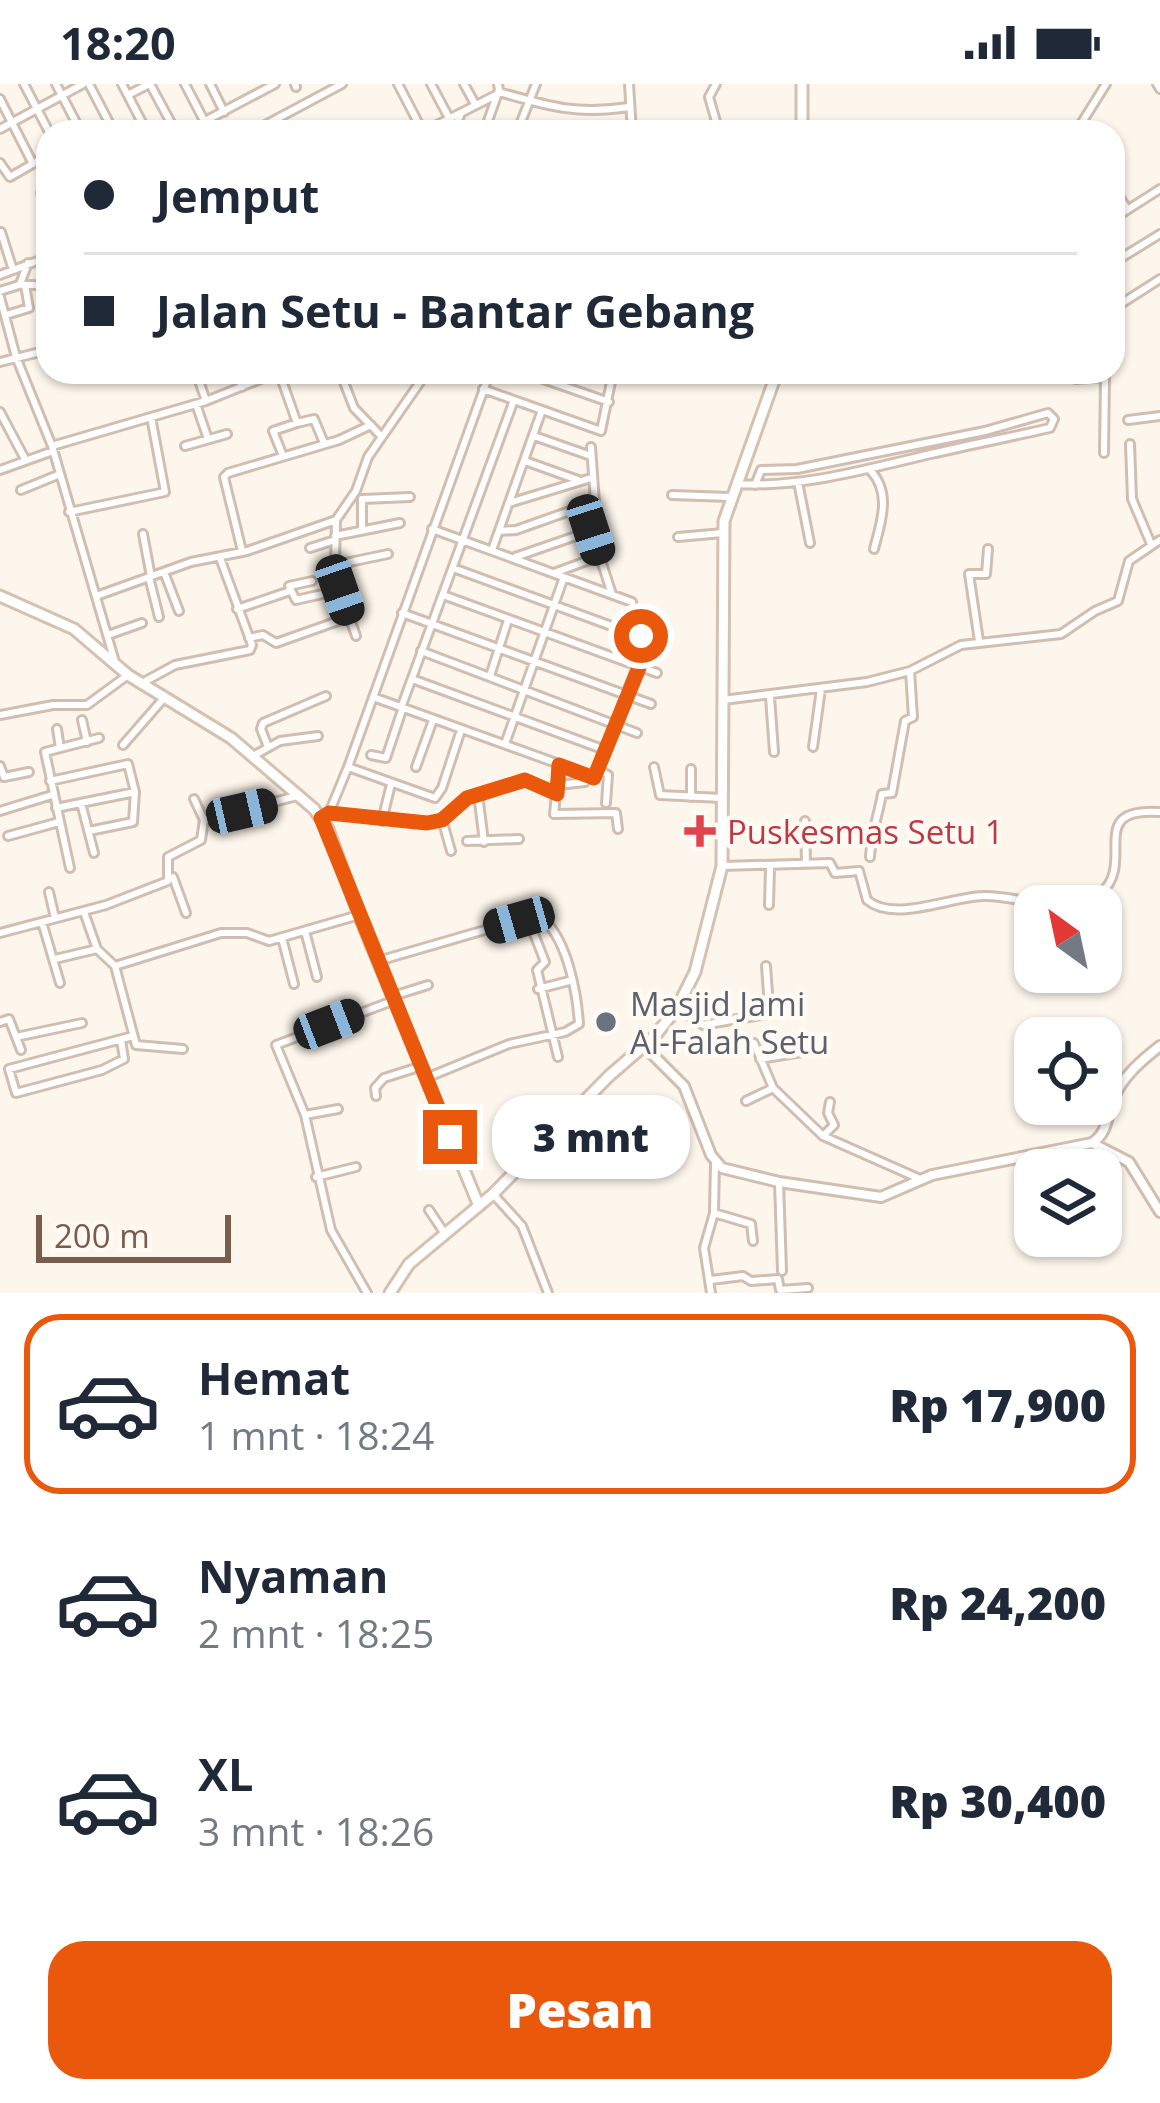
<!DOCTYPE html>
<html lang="id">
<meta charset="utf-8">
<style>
body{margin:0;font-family:"Open Sans",sans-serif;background:#f6f6f7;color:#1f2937;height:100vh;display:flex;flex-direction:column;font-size:45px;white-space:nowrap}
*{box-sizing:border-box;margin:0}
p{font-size:39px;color:#747a83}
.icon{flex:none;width:66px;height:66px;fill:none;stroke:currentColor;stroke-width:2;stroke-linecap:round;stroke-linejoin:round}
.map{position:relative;height:1209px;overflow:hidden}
.details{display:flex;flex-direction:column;background:#fff;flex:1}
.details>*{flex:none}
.hud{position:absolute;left:36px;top:36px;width:1089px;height:264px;border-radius:36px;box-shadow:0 3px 9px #0004;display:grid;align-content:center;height:264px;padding:0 48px;background:#fff}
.needle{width:78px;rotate:327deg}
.fabs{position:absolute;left:1014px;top:801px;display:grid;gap:24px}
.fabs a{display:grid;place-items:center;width:108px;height:108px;border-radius:24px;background:#fff;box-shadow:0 3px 9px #0004;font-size:60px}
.scale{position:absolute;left:36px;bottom:30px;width:195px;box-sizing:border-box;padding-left:12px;border:6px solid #7a5c4d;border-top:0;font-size:33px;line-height:42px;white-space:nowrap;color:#7a5c4d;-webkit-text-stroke:9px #fffaf3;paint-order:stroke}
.end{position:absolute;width:54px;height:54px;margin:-27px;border:15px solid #ea580c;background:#fff;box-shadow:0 0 0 6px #fff}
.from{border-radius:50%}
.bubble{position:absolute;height:84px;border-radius:36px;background:#fff;box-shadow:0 3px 9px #0004;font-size:39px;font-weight:800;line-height:84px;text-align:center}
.car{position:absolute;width:36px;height:72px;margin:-36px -18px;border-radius:15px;box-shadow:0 0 9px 3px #0007;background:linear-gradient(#222 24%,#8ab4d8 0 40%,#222 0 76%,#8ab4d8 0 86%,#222 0)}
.hud b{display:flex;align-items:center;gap:42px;height:114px;font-size:45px}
.hud b+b{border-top:3px solid #e0e1e3}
.hud i{width:30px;height:30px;background:#1f2937}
ul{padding:21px 0 0;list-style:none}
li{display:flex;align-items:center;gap:36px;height:180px;margin:0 24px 18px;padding:0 24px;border:6px solid transparent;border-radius:36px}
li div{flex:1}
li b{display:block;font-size:45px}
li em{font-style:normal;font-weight:800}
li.selected{border-color:#ea580c}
li>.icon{width:108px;height:108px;stroke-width:1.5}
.primary-button{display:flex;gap:24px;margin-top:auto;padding:24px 48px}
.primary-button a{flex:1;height:138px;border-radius:36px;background:#ea580c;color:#fff;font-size:48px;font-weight:800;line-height:138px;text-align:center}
.status{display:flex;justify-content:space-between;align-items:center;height:84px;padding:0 60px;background:#fff;direction:ltr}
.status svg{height:33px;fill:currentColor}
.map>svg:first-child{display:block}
</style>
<div class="status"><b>18:20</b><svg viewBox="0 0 49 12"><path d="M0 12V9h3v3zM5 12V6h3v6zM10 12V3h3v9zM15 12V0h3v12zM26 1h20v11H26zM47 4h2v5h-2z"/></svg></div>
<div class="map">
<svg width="1160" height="1209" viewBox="0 0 1160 1209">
<rect width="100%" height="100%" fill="#fdf6ec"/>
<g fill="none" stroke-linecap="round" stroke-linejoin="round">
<g stroke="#d1beb0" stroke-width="12">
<path id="minor" d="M24,0L49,48
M56,0L81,48
M89,0L114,48
M122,0L147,48
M150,0L176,48
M185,0L210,48
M210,0L224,28
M295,0L296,3
M398,0L423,48
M431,0L449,34
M464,0L475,20
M629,0L632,48
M716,0L709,13L719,48
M1157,0L1160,5
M499,8C548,22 576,31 629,23
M128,11L149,0
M0,15L33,80
M278,34L285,48
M205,37L275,0
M0,45L83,0
M661,47V48
M252,48L342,0
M423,48L498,10
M454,48L461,29
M484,48L499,6L498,0
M517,48L536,0
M1076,48L1106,0
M0,79L10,93L48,71
M1113,102L1127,125
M41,109H48
M1113,135L1160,105
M1,148L13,186
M1113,179L1160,150
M0,191L48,173
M25,201H48
M0,207L19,201
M0,213L16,273L52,362L115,578
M1113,225L1160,195
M6,231L29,224L25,201L20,200L28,179
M1113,259L1118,256
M0,278L48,266
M196,288L206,317
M236,288L242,303
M279,288L297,339L273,347L283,372
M340,288L354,324L382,353
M523,288L609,318
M1071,288L1076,295L1105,293L1104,369
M483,305L601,347L613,288
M196,320L208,355
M0,328L25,375
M1128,336L1160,332
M297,339L314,335L324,359
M534,352L591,372
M1130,360L1132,415L1151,460
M52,362L206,317L278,288
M185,362L227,350
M525,377L578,396
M0,386L53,367
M870,386C892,409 881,438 874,465
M798,398L810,459
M736,400C803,404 866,385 931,370C970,361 1010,353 1050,344L1054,335L1048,329L985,347L797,385L761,386L755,401
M21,406L60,390
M672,411L729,413
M509,419L591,394
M69,428L165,408L151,333
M432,445L632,518
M362,446V415L410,413
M591,446L612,510
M499,447L516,446L595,418L591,363
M143,450L151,493
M335,452L400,439
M678,453L723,449
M310,464L335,456
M492,466L542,326
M242,467L224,393L228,389L339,356L371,341
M515,473L602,443
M335,481L388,470
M164,488L179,527
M554,489L600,472
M149,493L159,533
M312,497L289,502L296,516L340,506L356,552
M340,506L335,481L336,436L356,407L368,373L427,288
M99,511L191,478L247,467L336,436
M443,511L657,589
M237,525L290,507
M402,529L651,620
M108,551L142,539
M249,554L263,551L276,559L338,537
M979,557L969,490H986L988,465
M421,567L637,649
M490,592L508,536
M412,595L605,666
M142,599L175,581L250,566L252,561L220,474
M373,613L595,693L647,555L453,484
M770,613L774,668
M723,616L867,598L910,587L961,561L1061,550L1095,527L1118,517L1129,477L1160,456
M401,624L514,316
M0,631L53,621H87L128,591
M82,636L87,658
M57,645L60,664
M505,660L564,493
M123,661L164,614
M268,663L261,645L263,639L326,612
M813,663L821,605
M371,671L386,674L402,626
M253,672L280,657L318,652
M559,681L554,730L616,729L618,745
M0,682L4,693L29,688
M348,683L435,714L442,704L461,646
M416,683L433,636
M654,683L660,711L722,714
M691,685V713
M599,686L608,691L606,719
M50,697L128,680L135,708L133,738L89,747
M558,701L585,698
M478,710L484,758
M194,715L204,736
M81,719L94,769
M56,724L135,708
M0,727L52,711
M330,729L427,739L442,735L470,713L525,696L557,710
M321,734L329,729L348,683L490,288
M442,735L451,767
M382,737L391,700
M805,737L806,779
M8,752L59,738
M467,757L519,755
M870,773C871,750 878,732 882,710L892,709L905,637L913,633L910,587
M722,782L830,779L835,789L859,787L867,816C894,839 949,813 983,812C1019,810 1070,837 1101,809C1137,778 1084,723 1160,728
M70,784L45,668L99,654
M173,793L186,829
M49,808L55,834
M769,821L770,784
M84,828L97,865L115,882L221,849H247L269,857L359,831
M529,837L545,878L537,886L558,973
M42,838L60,899
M305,847L317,893
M0,849L106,821L168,797V773L201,756L204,736L297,712
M282,854L294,900
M55,875L97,865
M378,877L526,834L544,836C568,858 577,910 579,940L565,948L509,960L426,994
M115,882L136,961L183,965
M538,905L569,897
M393,912L428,901
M677,924L703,941L766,930L769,923L766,882
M0,938L9,935L21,966
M16,953L82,939
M121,956L124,975L102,986L16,1009L9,985L133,952
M754,959L773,1004L823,1052L920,1095
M760,975L808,967
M376,1012L375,1004L384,994L422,982
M746,1017L773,1004
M305,1031L338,1025
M823,1052L834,1041L828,1029L830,1018
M316,1093L356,1083
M779,1098L782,1187
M493,1110L522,1142L548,1209
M429,1126L445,1150
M714,1129L751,1140L753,1157
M711,1196L743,1192L751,1197L778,1195L780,1206L808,1204
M367,1209L331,1146L305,1031L276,961L395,916
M711,1209L704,1164L714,1129L715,1078"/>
</g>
<g stroke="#d1beb0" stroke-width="14">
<path id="tertiary" d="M644,962L684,1002L711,1071L722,1084L779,1098L881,1113L932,1091L1092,1059C1109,1048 1106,1032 1113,1015C1123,992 1141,977 1160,962
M1092,1059L1129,1078L1160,1128"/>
</g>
<g stroke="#d6c0b0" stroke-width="15">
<path id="secondary" d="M802,48V0
M0,512L74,545L128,591L231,654L314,725L328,745L359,831L479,1122
M390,1209L409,1180L493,1110L609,992L654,953L677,924L695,888L722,782L724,437L777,288"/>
</g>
<use href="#minor" stroke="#fff" stroke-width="6"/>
<use href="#tertiary" stroke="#fff" stroke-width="8"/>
<use href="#secondary" stroke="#fff" stroke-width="9"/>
</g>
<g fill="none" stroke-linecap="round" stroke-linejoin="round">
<path stroke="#ea580c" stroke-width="15" d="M450,1053L321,734L329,729L427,739L442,736L467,714L525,696L557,710L559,681L594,694L645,569L648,556L641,552"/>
</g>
<path fill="#e0444e" stroke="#fffaf3" stroke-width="4.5" d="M694 729h12v12h12v12h-12v12h-12v-12h-12v-12h12z"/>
<circle fill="#6b7280" stroke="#fffaf3" stroke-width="4.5" cx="606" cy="938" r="12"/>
<g text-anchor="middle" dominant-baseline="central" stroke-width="9" stroke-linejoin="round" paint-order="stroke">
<g font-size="33" fill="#be3a42" stroke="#fffaf3" text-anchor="start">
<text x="727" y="747">Puskesmas Setu 1</text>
</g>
<g font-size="33" fill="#5b616d" stroke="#fffaf3" text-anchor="start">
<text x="630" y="919">Masjid Jami<tspan x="630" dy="38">Al-Falah Setu</tspan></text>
</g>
</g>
</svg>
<div class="fabs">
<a><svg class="needle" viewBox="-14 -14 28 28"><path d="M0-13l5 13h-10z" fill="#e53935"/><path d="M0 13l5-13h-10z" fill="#747a83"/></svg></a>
<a><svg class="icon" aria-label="locate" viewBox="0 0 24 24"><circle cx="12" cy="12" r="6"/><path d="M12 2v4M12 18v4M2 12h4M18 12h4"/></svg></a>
<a><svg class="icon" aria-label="layers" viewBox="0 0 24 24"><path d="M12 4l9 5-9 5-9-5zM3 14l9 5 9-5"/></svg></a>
</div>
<div class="scale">200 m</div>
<i class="end from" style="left:641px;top:552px"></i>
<i class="end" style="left:450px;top:1053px"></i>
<div class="bubble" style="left:492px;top:1011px;width:198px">3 mnt</div>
<i class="car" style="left:591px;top:446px;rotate:162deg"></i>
<i class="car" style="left:340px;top:506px;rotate:161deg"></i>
<i class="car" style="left:242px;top:727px;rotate:77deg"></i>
<i class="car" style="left:519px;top:836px;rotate:254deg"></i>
<i class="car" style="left:329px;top:940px;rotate:69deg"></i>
<div class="hud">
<b><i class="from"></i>Jemput</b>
<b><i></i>Jalan Setu - Bantar Gebang</b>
</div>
</div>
<section class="details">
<ul>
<li class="selected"><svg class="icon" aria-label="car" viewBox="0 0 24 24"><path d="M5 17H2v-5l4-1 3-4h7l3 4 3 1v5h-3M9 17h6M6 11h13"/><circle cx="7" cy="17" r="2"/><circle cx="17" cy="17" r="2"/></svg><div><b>Hemat</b><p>1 mnt · 18:24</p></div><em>Rp 17,900</em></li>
<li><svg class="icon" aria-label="car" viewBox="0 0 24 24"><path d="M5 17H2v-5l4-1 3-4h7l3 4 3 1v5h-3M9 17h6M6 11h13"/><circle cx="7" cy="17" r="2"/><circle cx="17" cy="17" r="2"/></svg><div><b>Nyaman</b><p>2 mnt · 18:25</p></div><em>Rp 24,200</em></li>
<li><svg class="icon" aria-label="car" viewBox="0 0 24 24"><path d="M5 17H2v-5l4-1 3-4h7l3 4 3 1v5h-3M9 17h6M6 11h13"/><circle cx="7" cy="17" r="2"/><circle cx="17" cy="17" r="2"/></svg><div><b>XL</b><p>3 mnt · 18:26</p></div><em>Rp 30,400</em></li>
</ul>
<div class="primary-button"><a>Pesan</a></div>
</section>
